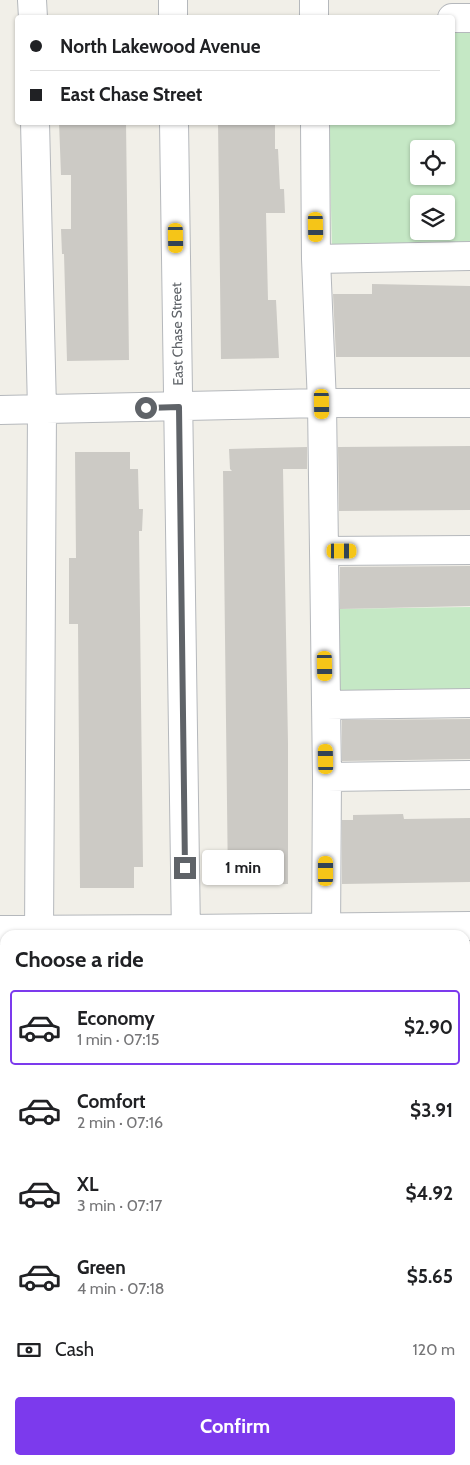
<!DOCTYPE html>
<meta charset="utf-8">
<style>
body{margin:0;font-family:Cabin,sans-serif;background:#f2f2f2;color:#202124;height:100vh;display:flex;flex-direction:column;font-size:19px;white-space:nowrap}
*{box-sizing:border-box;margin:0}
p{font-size:16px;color:#757577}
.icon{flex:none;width:28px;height:28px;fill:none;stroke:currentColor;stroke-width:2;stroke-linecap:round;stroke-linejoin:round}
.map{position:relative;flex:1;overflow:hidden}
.side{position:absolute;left:0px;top:930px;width:470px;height:535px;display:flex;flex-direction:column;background:#fff;border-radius:15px 15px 0 0;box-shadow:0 1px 4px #0004}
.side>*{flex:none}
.guide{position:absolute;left:15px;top:15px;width:440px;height:110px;border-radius:5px;box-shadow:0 1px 4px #0004;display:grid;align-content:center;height:110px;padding:0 15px;background:#fff}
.buttons{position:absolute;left:410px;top:140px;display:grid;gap:10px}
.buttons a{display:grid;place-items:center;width:45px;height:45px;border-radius:5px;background:#fff;box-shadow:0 1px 4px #0004;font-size:25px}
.end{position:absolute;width:22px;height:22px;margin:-11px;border:6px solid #5f6368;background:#fff;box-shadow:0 0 0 2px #fff}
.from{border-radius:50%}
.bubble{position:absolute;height:35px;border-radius:5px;background:#fff;box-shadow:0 1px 4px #0004;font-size:16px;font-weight:800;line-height:35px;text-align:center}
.car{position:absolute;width:15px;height:30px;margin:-15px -8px;border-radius:6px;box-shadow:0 0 4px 1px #0007;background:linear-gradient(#f5c518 24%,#345 0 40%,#f5c518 0 76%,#345 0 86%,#f5c518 0)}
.guide b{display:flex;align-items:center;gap:18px;height:48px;font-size:19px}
.guide b+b{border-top:1px solid #e0e0e0}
.guide i{width:12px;height:12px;background:#202124}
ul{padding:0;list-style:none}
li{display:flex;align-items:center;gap:15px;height:75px;margin:0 10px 8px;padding:0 5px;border:2px solid transparent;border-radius:5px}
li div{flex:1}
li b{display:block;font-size:19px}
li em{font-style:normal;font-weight:800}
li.current{border-color:#7c3aed}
li>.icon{width:45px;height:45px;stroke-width:1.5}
h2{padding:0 15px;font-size:22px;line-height:60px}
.pay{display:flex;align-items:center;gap:12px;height:55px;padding:0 15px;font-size:19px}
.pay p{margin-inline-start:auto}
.cta{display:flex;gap:10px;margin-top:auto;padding:10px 15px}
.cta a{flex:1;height:58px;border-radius:5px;background:#7c3aed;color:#fff;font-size:20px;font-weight:800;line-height:58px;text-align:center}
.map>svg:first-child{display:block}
</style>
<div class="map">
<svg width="470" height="1465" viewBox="0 0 470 1465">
<rect width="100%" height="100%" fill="#f1efe8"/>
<path fill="#fef7e0" d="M465,1286H470V1465H272V1460H465Z"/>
<path fill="#e0deda" d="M0,1143H5V1460H268V1465H0Z"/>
<path fill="#c5e8c5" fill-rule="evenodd" d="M453,25H470V249L332,250L329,123L452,122ZM419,149H446V176H419ZM419,204H446V231H419Z
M470,607V696L332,697V609Z"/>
<path fill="#cccac5" d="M59,122H126L129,360L67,361L64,254H62L61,229H71V175H61Z
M218,122H275V149H278L280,189H284L285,213H266L268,300H276L279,358L221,359Z
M372,284L470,286V357H336L333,294H372Z
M470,446V510L339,511L338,447Z
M307,447V469H283L288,743V884L228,885L223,471H232L230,469L229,449Z
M75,452H130V469H138L139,509H143L142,531H139L143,867H134V888H80L78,624H69V558H76Z
M470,566V606L340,609V567Z
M470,719V759L342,761V720Z
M403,814L404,819L470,818V882L342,884V820H353V815Z"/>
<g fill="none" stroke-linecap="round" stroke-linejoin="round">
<g stroke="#b5b8bc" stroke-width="30">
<path id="minor" d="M32,0L33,18
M173,0V18
M314,0V18
M452,18H470
M35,122L42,409L39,935
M174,122L186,935
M315,122L316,259L322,403L324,551L327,777L326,935
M316,259L470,256
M0,410L322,403H470
M324,551L470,550
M326,705L470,703
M327,777L470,775
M0,930L186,929L470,926
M465,1071H470
M0,1123H5
M465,1330H470
M323,1460V1465
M391,1460V1465"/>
</g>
<use href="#minor" stroke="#fff" stroke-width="28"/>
</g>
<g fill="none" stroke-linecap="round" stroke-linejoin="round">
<path stroke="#5f6368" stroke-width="6" d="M146,408L179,407L185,868"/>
</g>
<g text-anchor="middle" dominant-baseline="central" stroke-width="4" stroke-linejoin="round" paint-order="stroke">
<g font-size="14" fill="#5f6368" stroke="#fff">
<text transform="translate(177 334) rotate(-91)">East Chase Street</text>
</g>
</g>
</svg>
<div class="buttons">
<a><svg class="icon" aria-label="locate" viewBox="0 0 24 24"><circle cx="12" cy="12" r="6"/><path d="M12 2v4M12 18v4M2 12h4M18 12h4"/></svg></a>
<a><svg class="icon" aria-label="layers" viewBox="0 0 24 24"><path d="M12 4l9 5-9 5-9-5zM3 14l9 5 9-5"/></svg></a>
</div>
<i class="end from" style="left:146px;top:408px"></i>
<i class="end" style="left:185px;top:868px"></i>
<div class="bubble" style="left:202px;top:850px;width:82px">1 min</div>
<i class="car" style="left:316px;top:227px;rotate:179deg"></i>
<i class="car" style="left:176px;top:238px;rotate:179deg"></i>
<i class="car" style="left:322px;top:404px;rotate:179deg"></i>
<i class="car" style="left:342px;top:551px;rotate:90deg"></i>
<i class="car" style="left:325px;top:666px;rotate:179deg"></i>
<i class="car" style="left:326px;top:759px;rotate:359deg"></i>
<i class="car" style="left:326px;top:871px;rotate:0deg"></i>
<div class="guide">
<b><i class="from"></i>North Lakewood Avenue</b>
<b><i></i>East Chase Street</b>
</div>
<section class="side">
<h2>Choose a ride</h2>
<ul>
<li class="current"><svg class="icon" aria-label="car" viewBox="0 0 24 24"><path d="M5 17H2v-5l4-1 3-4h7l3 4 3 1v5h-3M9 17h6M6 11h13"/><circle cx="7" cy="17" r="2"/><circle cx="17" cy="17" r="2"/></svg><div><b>Economy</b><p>1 min · 07:15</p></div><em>$2.90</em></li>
<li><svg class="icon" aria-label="car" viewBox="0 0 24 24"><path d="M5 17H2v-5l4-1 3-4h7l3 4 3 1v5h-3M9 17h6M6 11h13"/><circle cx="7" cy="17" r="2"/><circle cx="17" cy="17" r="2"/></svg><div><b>Comfort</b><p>2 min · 07:16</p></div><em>$3.91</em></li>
<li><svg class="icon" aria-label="car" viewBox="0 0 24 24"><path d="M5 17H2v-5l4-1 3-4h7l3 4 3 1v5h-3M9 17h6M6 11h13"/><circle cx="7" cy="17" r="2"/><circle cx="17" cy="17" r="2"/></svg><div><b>XL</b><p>3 min · 07:17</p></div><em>$4.92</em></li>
<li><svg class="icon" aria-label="car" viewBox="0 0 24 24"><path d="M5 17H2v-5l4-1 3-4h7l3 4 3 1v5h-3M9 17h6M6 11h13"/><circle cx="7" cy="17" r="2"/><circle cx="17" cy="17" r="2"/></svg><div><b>Green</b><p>4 min · 07:18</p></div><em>$5.65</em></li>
</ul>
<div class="pay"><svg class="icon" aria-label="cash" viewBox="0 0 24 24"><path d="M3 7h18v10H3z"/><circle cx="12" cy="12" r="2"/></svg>Cash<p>120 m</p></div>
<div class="cta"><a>Confirm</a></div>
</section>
</div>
